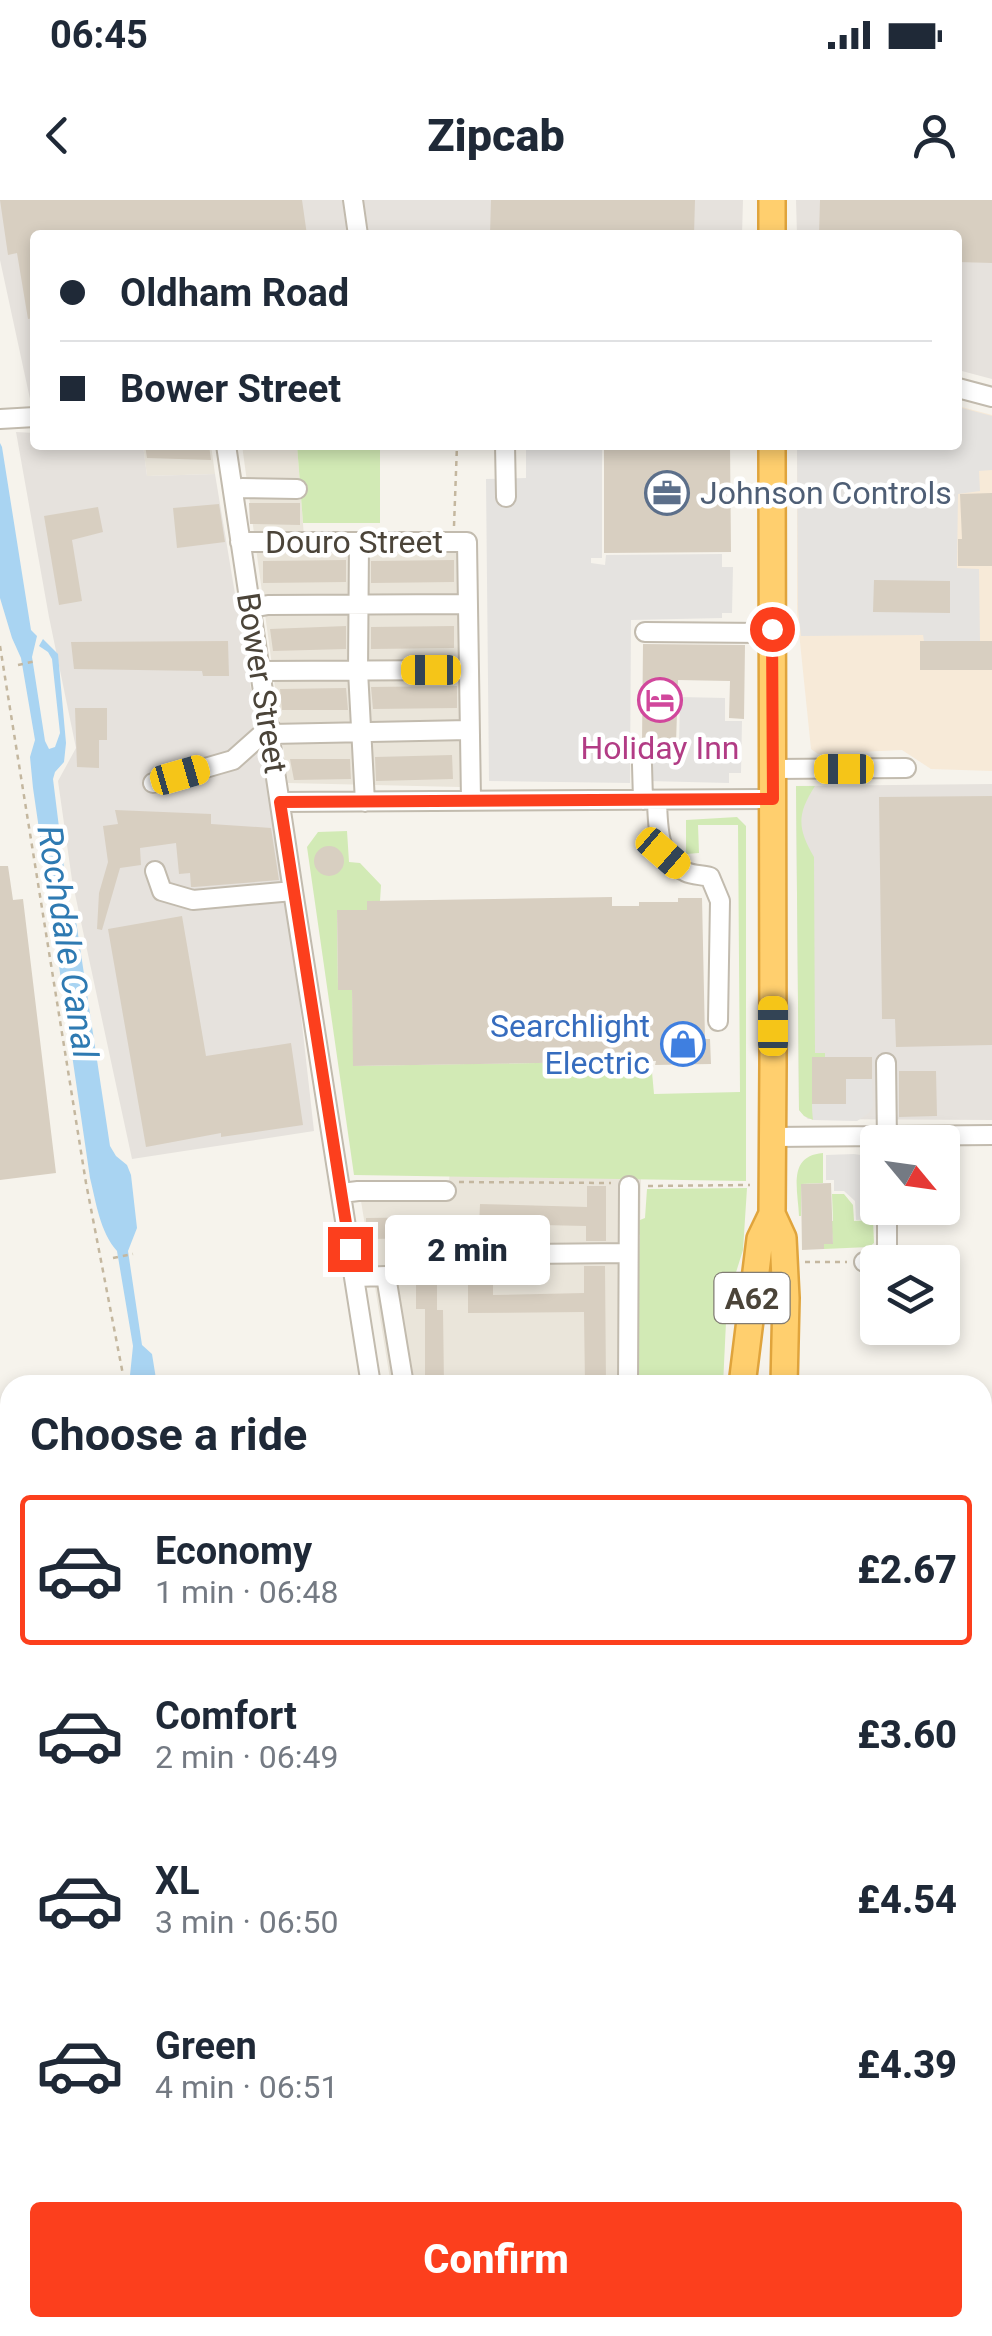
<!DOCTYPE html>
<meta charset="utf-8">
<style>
body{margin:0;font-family:Roboto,sans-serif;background:#f6f6f7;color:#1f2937;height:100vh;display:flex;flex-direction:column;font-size:38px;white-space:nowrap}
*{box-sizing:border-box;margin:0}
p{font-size:32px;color:#747a83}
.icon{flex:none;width:55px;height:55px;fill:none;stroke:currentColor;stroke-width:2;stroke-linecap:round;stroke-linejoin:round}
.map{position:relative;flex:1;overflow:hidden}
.drawer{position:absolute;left:0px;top:1175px;width:992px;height:962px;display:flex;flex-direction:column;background:#fff;border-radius:30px 30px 0 0;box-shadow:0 5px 15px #0003}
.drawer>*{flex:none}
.hud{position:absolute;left:30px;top:30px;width:932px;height:220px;border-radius:10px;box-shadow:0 5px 15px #0003;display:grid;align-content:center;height:220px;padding:0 30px;background:#fff}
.needle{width:65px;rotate:119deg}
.fabs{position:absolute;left:860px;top:925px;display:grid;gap:20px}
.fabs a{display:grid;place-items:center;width:100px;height:100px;border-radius:10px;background:#fff;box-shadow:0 5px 15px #0003;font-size:50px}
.end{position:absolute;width:45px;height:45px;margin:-22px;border:12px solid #fc3f1d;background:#fff;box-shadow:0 0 0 5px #fff}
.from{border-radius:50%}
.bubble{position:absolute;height:70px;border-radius:10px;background:#fff;box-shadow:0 5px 15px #0003;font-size:32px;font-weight:800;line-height:70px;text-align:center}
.car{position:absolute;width:30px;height:60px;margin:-30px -15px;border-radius:12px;box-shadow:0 0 8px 2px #0007;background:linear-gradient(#f5c518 24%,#345 0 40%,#f5c518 0 76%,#345 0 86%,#f5c518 0)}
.hud b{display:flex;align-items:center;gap:35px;height:95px;font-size:38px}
.hud b+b{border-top:2px solid #e0e1e3}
.hud i{width:25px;height:25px;background:#1f2937}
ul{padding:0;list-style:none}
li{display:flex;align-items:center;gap:30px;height:150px;margin:0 20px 15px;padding:0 10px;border:5px solid transparent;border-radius:10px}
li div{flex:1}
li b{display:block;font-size:38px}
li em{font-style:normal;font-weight:800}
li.selected{border-color:#fc3f1d}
li>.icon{width:90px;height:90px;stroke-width:1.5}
h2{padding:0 30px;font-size:45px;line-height:120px}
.cta{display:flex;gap:20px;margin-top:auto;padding:20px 30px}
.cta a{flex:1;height:115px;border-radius:10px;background:#fc3f1d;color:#fff;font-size:40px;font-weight:800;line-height:115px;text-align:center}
.status{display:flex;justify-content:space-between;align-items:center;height:70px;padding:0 50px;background:#fff;direction:ltr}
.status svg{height:28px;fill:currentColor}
header{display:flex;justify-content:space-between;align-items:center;height:130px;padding:0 30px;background:#fff;font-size:45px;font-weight:800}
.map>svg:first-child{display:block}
</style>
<div class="status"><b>06:45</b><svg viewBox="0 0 49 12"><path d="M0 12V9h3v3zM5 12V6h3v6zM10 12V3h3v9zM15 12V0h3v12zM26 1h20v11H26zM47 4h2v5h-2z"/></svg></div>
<header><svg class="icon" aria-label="back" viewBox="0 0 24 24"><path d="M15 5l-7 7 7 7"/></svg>Zipcab<svg class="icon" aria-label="person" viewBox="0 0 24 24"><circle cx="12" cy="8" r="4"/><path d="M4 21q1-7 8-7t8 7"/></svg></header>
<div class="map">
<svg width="992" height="2136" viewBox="0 0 992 2136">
<rect width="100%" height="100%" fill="#f6f3ec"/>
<path fill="#eae5da" d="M143,245H211L215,274L147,276Z
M242,245H297L305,350H462L460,587L288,583Z
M450,971L641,974L638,1185H391L361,1001L447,999Z"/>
<path fill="#f7ead8" d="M958,206L992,215V571L931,569L902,550L818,554L811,549L797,413V245H958Z
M982,1299H992V2061L983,2060Z"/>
<path fill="#e6e2dd" d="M0,0H743L742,35H35V199H30L0,60Z
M796,0H992V179L958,170V35H797Z
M16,232L35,233V245H143L147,276L215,274L292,735L314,931L132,959L72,680L58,581L76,548L49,417Z
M992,584V920L808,919L799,910L796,586Z
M983,2099H992V2136L802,2135L804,2128H982Z"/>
<path fill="#d2eab5" d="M297,245H380V323H303Z
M796,586H815C797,614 797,628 814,657L815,853H825V857L812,904L813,920L804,916L799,910Z
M737,617L746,626V981L354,975L307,647L318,632L347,631L349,662L360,663L381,685L380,701H367V710L337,711L338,789L352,790L354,866L651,861L654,894L740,892L738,625H698L699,653L686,654V620Z
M823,953V983L801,984V1016H799C798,989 787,956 823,953Z
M747,988L743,1050L727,1101L723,1185H634L633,1077L638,1076L640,1035L636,1034L635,1022L645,1018L647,989Z
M832,994H844L853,1005L854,1021L873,1020L874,1043L869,1047L824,1049V1044L833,1043L832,1032L824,1021H833Z
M10,1359V2128H233V2136H0V1360Z
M294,2128H376L375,2136H295Z
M555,2128H684L682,2136H559Z"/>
<path fill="#e5e3e0" d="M958,207L992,216V270L979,271L980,291L958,294L957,368L979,369L980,441H924L923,435L801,436L798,409L797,245H958Z
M526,245H589L591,250H602V358H591V363L605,365L606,355L722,354V367H733L732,413H722V418L631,420L630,583L489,581L486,279L526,278Z
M680,497L725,498V521H742L741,573H729V583L648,581L644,545H679Z
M846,879H872L873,906L869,913L857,921L813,920L812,904H846Z
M854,954L861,955L866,960L870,969V1019L856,1020L855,1001L844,991H834V980H826V955Z
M983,1862H992V1966L983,1967Z"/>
<path fill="#a9d4f2" d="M0,243L2,247L31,430L37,436L32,457L45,541L49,549L55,547L60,533L52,459L48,452L39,446L43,439L58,454L66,543L64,562L55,572L53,579L70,716L76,721L110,946L116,956L127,965L131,975L137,1028L128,1051L142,1145L152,1154L157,1185H129L133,1146L117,1051C100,1032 96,1002 90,978L33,588L30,557L35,540L21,458L12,438L0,398Z"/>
<path fill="#d8cfc1" d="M0,0H302L307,35H35V118L28,119L17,53L8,55Z
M491,0H695L694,35H490Z
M820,0H992V63L958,62V35H819Z
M145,245H209L211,260L147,258Z
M604,245H730L731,352L604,353Z
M992,293V366H958V339H962L960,294Z
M249,303H300V325L250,324Z
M219,304L225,342L177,348L173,308Z
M98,307L103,332L72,340L82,401L59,405L44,316Z
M346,360V382L263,383V361Z
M454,360V382L371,383V361Z
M874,380L950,381V413L873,412Z
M346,426V449L273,451L270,429Z
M454,426V448L371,449V427Z
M228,441L229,476H203L202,471L74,469L71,442Z
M920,441H992V470H920Z
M643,444L745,445L744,519L729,518L730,481L678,480L676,544L642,543Z
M457,486V508L373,509L371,487Z
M346,488L348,510H282L280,489Z
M75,508H107V540H99V568L77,567Z
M452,555L453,579L376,581L375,557Z
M290,559H350L351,579L294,580Z
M992,596V845L896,847L895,819H882L879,597Z
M115,610L211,614V624L271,628L279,680L194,687H191L190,673L179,674L176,643L140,648L141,665L120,668L102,730L97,729L99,693L108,662L103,626L118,624Z
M314 661a15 15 0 1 1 30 0a15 15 0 1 1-30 0Z
M0,666H8L13,700L23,699L56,973L0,980Z
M612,697V706H639V702H678V698H702L705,839H710L711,864L655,865L656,861L353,866L352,790H338L337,710H367V701Z
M182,716L206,856L291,843L303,925L221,937V933L146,947L108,729Z
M812,857H872V879H846V904H812Z
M899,871H936L937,916L899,917Z
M831,983L833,1044H824V1049L802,1050L801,984Z
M587,986H606V1041H586V1026L493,1024V1095L584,1093V1066H605L606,1185H585L584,1112L468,1113V1026H479L480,1004L587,1007Z
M443,1017V1038L366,1039V1018Z
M416,1077H437V1110H443L444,1185H429V1180H425V1109H416Z"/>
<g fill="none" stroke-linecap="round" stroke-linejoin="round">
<g stroke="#c2bbae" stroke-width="22">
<path id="minor" d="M353,0L358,35
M958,188L992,197
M0,219L35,217
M226,245L293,691L371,1185
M505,245L506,297
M233,290L242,288L297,289
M240,342H467L471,600
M359,342L358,471L365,602
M251,408L268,405L467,404
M645,432L772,433
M260,471L467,470
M271,534L469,530
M642,565L643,600
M773,569L906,568
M153,583L233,560L270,527
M657,600C658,628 657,658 686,672C692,675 703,675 710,677L720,701L718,821
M280,602L773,599
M155,671L162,691L193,700L293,691
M886,863L887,942
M773,937L992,935
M342,993L358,991H446
M525,1054L627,1053
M864,1062H887
M887,1062V1008
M355,1077L386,1076L404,1185
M628,1185L629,986
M982,1265H992
M982,1284H992
M0,1338L10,1337
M463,2128L501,2136
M544,2128L547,2136
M904,2136L907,2128"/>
</g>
<g stroke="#e6c16a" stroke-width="25">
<path id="major" d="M982,2078H992"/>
</g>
<g stroke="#e0a43c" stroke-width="30">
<path id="highway" d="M772,35V0
M772,1014L783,1038L786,1098L784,1185
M742,1185L760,1039L772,1014L773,864L772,245
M700,2136L703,2128
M731,2136L733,2128"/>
</g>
<path stroke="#c4b79f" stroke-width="2.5" stroke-dasharray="5 5" stroke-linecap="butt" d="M454,326L457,245
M0,446L86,983L125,1185
M18,465L36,461
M459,982L611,983
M648,986L750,985
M113,1058L133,1054
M805,1062H847
M982,1244H992
M252,2128V2136"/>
<use href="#minor" stroke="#fff" stroke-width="18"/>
<use href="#major" stroke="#ffe39c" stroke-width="20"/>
<use href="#highway" stroke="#ffcf6e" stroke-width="25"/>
</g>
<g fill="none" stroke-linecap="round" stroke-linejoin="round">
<path stroke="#fc3f1d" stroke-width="12" d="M350,1049L280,602L773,599L772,429"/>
</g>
<defs>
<g id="office-ring" transform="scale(2.25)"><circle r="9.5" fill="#fff" stroke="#5c6f8a" stroke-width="1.5"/><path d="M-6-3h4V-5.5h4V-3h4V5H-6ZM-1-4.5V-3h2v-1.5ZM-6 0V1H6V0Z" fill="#5c6f8a"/></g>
<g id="hotel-ring" transform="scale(2.25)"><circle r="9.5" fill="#fff" stroke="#d1479c" stroke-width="1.5"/><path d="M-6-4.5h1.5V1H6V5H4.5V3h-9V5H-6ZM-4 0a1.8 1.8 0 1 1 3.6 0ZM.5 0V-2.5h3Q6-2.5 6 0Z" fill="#d1479c"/></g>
<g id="shop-ring" transform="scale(2.25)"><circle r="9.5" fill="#fff" stroke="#3f7fe0" stroke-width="1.5"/><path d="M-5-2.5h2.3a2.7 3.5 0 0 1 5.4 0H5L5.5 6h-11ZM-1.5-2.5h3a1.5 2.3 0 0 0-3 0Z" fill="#3f7fe0"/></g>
</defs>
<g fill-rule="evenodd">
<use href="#office-ring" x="667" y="293"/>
<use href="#hotel-ring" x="660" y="500"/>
<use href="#shop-ring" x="683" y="844"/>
</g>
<g text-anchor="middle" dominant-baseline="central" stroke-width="9" stroke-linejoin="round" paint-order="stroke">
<rect fill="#fff" stroke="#817c74" stroke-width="2.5" x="714.5" y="1073" width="75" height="50" rx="8"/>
<g font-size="30" font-weight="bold" fill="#4b4439">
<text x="752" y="1098">A62</text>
</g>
<g font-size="32" fill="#4e5e75" stroke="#fff" text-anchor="start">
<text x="700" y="293">Johnson Controls</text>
</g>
<g font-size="32" fill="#4b4439" stroke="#fff">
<text x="354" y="342">Douro Street</text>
<text transform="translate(262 483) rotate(81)">Bower Street</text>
</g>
<g font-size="32" fill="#b23c85" stroke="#fff">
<text x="660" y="548">Holiday Inn</text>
</g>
<g font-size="32" fill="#366cbe" stroke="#fff" text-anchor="end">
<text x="650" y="826">Searchlight<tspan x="650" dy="37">Electric</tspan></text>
</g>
<g font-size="35" font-style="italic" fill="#2e7ab2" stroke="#fff">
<text transform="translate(67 742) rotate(81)">Rochdale Canal</text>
</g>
</g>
</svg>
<div class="fabs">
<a><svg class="needle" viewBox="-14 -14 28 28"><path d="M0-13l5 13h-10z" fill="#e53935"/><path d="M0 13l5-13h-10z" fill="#747a83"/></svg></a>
<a><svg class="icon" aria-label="layers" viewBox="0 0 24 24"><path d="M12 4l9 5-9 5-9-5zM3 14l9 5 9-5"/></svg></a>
</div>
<i class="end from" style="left:772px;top:429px"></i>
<i class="end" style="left:350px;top:1049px"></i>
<div class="bubble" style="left:385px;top:1015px;width:165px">2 min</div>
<i class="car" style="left:431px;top:470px;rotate:270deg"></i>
<i class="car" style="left:844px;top:569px;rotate:270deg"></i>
<i class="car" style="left:180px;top:575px;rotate:74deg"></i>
<i class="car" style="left:663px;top:653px;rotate:131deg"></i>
<i class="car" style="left:773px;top:826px;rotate:0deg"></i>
<div class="hud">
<b><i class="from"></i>Oldham Road</b>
<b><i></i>Bower Street</b>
</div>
<section class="drawer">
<h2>Choose a ride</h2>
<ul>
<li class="selected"><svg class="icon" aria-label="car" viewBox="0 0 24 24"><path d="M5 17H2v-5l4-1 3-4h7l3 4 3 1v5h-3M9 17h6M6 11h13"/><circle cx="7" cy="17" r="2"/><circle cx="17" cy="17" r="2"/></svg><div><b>Economy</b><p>1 min · 06:48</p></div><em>£2.67</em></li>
<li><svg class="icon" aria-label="car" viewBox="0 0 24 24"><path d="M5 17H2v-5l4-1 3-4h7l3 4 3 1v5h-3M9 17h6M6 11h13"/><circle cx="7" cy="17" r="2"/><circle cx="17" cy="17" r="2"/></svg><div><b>Comfort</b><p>2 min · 06:49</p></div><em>£3.60</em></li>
<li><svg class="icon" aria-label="car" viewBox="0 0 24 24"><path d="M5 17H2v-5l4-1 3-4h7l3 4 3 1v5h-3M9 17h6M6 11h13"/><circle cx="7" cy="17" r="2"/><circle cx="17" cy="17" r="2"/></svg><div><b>XL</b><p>3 min · 06:50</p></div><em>£4.54</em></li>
<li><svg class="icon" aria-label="car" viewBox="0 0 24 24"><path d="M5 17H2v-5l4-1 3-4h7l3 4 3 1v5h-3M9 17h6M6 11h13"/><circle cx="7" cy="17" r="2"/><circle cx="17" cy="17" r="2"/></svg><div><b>Green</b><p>4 min · 06:51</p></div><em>£4.39</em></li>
</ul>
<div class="cta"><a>Confirm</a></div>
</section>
</div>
